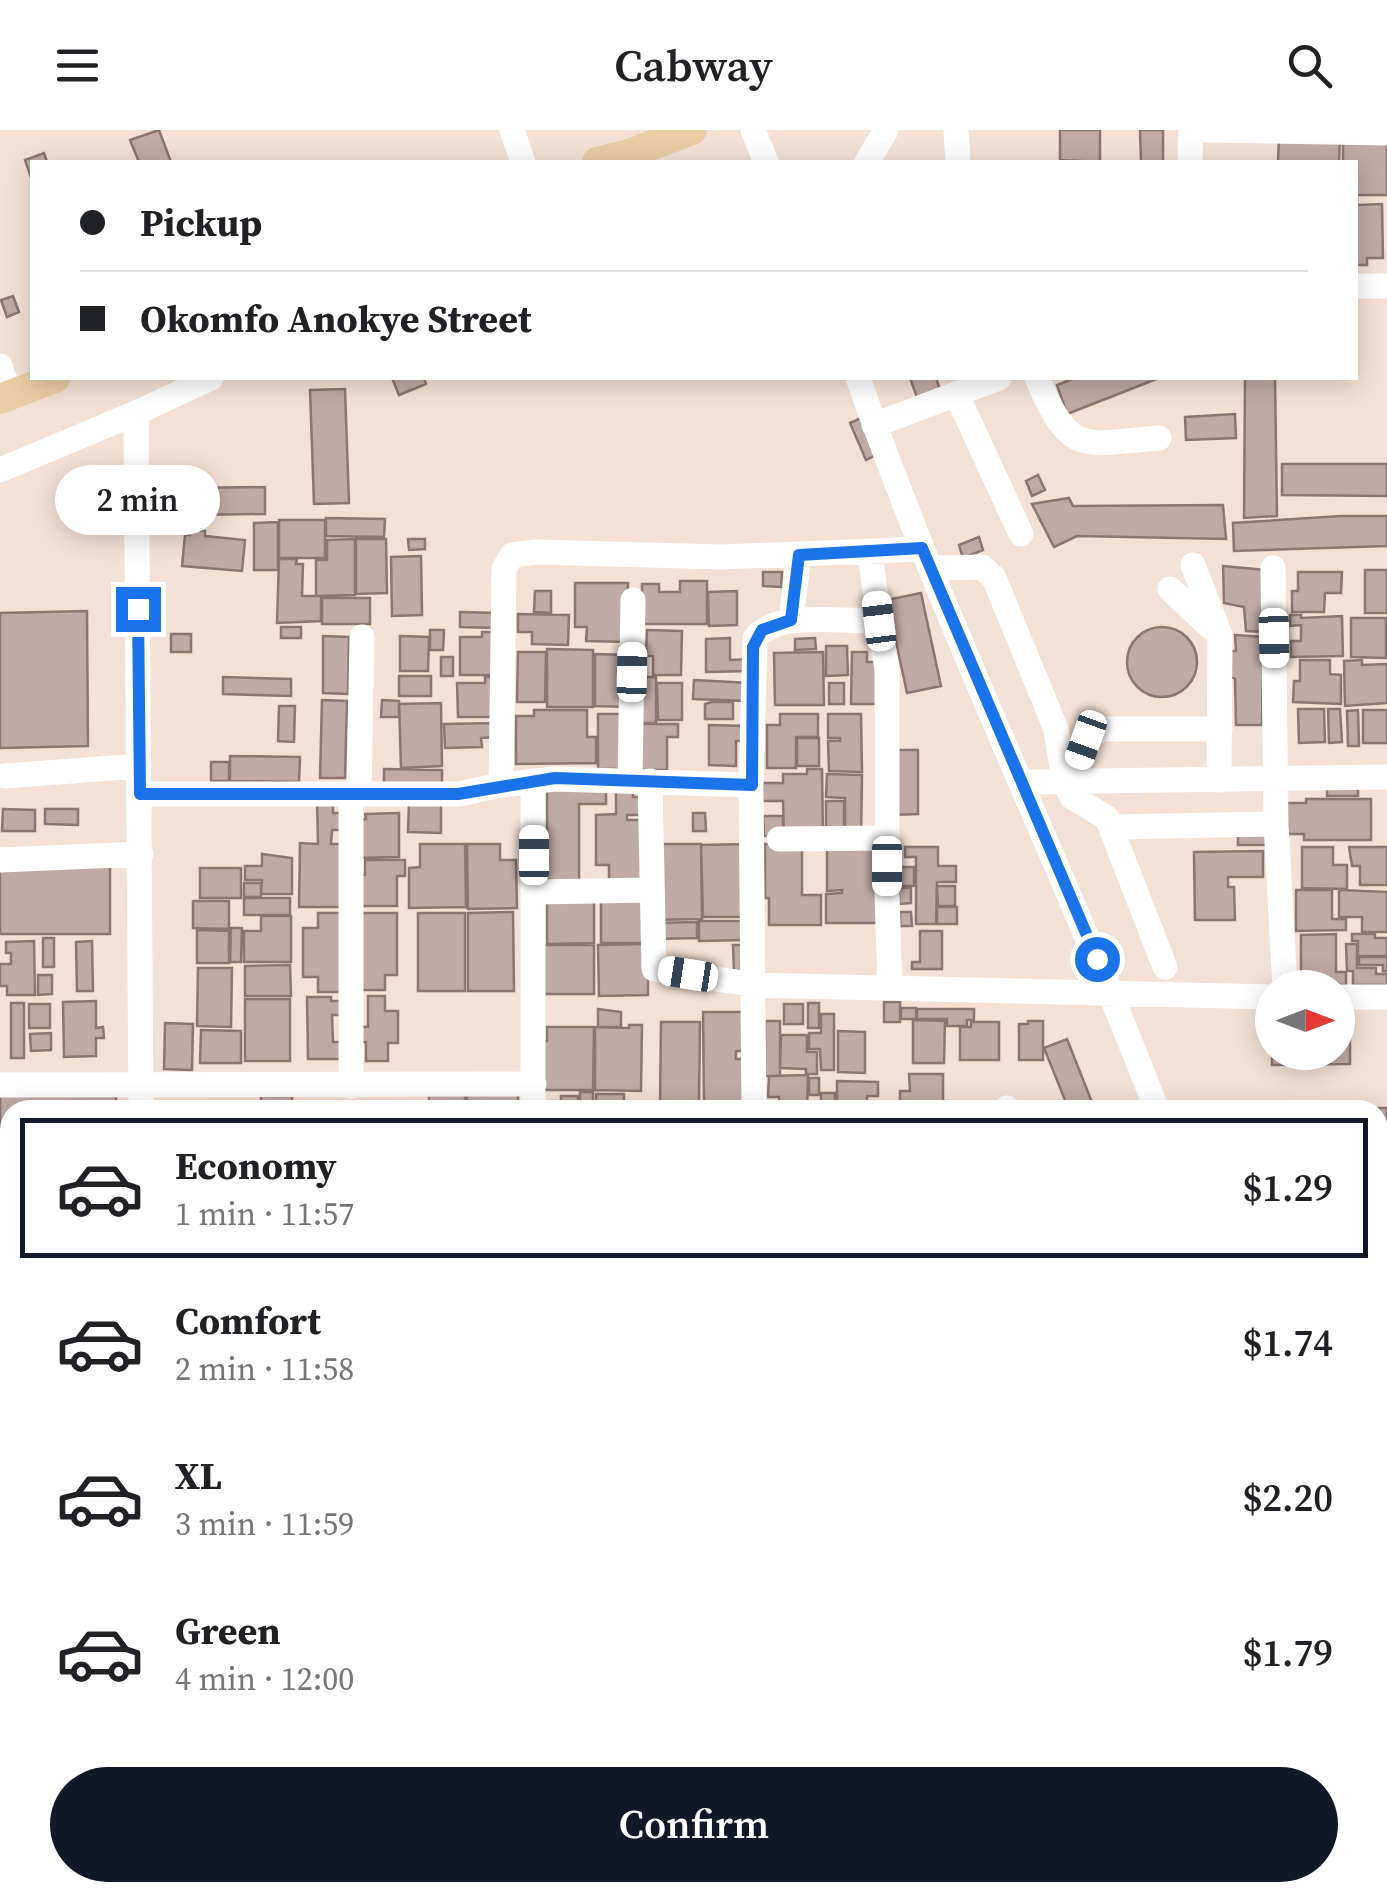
<!DOCTYPE html>
<meta charset="utf-8">
<style>
body{margin:0;font-family:"Source Serif 4",serif;background:#f2f2f2;color:#202124;height:100vh;display:flex;flex-direction:column;font-size:38px;white-space:nowrap}
*{box-sizing:border-box;margin:0}
p{font-size:32px;color:#757577}
.icon{flex:none;width:55px;height:55px;fill:none;stroke:currentColor;stroke-width:2;stroke-linecap:round;stroke-linejoin:round}
.map{position:relative;flex:1;overflow:hidden}
.drawer{position:absolute;left:0px;top:970px;width:1388px;height:802px;display:flex;flex-direction:column;background:#fff;border-radius:30px 30px 0 0;box-shadow:0 5px 25px #0003}
.drawer>*{flex:none}
.top-card{position:absolute;left:30px;top:30px;width:1328px;height:220px;border-radius:0px;box-shadow:0 5px 25px #0003;display:grid;align-content:center;height:220px;padding:0 50px;background:#fff}
.needle{width:65px;rotate:90deg}
.controls{position:absolute;left:1255px;top:840px;display:grid;gap:20px}
.controls a{display:grid;place-items:center;width:100px;height:100px;border-radius:50%;background:#fff;box-shadow:0 5px 25px #0003;font-size:50px}
.end{position:absolute;width:45px;height:45px;margin:-22px;border:12px solid #1a73e8;background:#fff;box-shadow:0 0 0 5px #fff}
.from{border-radius:50%}
.bubble{position:absolute;height:70px;border-radius:35px;background:#fff;box-shadow:0 5px 25px #0003;font-size:32px;font-weight:600;line-height:70px;text-align:center}
.car{position:absolute;width:30px;height:60px;margin:-30px -15px;border-radius:12px;box-shadow:0 0 8px 2px #0007;background:linear-gradient(#fff 24%,#345 0 40%,#fff 0 76%,#345 0 86%,#fff 0)}
.top-card b{display:flex;align-items:center;gap:35px;height:95px;font-size:38px}
.top-card b+b{border-top:2px solid #e0e0e0}
.top-card i{width:25px;height:25px;background:#202124}
ul{padding:18px 0 0;list-style:none}
li{display:flex;align-items:center;gap:30px;height:140px;margin:0 20px 15px;padding:0 30px;border:5px solid transparent;border-radius:0px}
li div{flex:1}
li b{display:block;font-size:38px}
li em{font-style:normal;font-weight:600}
li.active{border-color:#111827}
li>.icon{width:90px;height:90px;stroke-width:1.5}
.button{display:flex;gap:20px;margin-top:auto;padding:20px 50px}
.button a{flex:1;height:115px;border-radius:60px;background:#111827;color:#fff;font-size:40px;font-weight:600;line-height:115px;text-align:center}
header{display:flex;justify-content:space-between;align-items:center;height:130px;padding:0 50px;background:#fff;font-size:45px;font-weight:600}
.map>svg:first-child{display:block}
</style>
<header><svg class="icon" aria-label="menu" viewBox="0 0 24 24"><path d="M4 6h16M4 12h16M4 18h16"/></svg>Cabway<svg class="icon" aria-label="search" viewBox="0 0 24 24"><circle cx="10" cy="10" r="6"/><path d="M15 15l6 6"/></svg></header>
<div class="map">
<svg width="1387" height="1771" viewBox="0 0 1387 1771">
<rect width="100%" height="100%" fill="#f4e1d5"/>
<path fill="#c0aaa5" stroke="#8b7672" stroke-width="2.5" d="M159,0L171,32H139L130,10Z
M1060,0H1100V32L1060,30Z
M1140,0H1163V32H1141Z
M1279,7L1340,8L1339,32H1278Z
M1343,9H1387V65H1355V32H1343Z
M44,23L47,32H32V50L25,30Z
M1355,70L1358,75L1382,74L1383,128H1367V135H1355Z
M13,166L19,182L7,187L1,170Z
M392,248H424L426,254L399,265Z
M910,248H936L942,265L919,273Z
M1075,248H1159L1067,284L1057,255Z
M1245,248H1275L1277,386L1244,388Z
M345,259L349,373L314,374L310,260Z
M1235,284L1236,308L1186,310L1185,287Z
M861,288L876,325L866,330L850,293Z
M1282,334H1387V366L1282,365Z
M1038,345L1045,360L1032,366L1026,351Z
M265,357V384L192,385V358Z
M1069,368L1073,376L1223,375L1226,409L1077,406L1054,417L1032,374Z
M1341,386H1387V416L1234,421L1233,393Z
M326,388L385,389L384,407L326,406Z
M279,390H325V428H279Z
M278,392V440H254V393Z
M190,400L205,401V406L245,410L242,441L182,436L185,405H190Z
M979,407L983,420L963,428L959,415Z
M355,409V465L316,466V430H327V410Z
M356,409H386L387,463L356,464Z
M408,409H425V419L409,420Z
M421,426L422,485L392,486L391,427Z
M279,429H297L296,434H303L302,466H321V491L277,493Z
M1223,436L1265,440L1266,502L1246,501L1244,477L1224,473Z
M1365,440H1387V483H1365Z
M763,442H782L781,457L763,456Z
M1298,442H1342L1341,463H1325L1324,482H1292V461H1298Z
M680,451H707V494H642V454H659V462H680Z
M575,453H628L627,512L586,511L587,497H575Z
M535,461H551V483L534,482Z
M737,461V495L709,496L708,462Z
M921,463L941,556L907,563L887,470Z
M322,468H370V494H322Z
M87,481L88,616L0,618V483Z
M460,482L496,483V498L460,497Z
M518,484L569,485L568,515L532,514V502H518Z
M1290,485H1301V488L1342,486L1343,526L1291,527V511H1301V495L1290,496Z
M1351,488H1386V528L1351,527Z
M1127 532a35 35 0 1 1 70 0a35 35 0 1 1-70 0Z
M281,497H301V508H281Z
M430,500H444L443,520H430Z
M647,500L682,501L681,545H653V526H646Z
M482,502H497V545H460V507H482Z
M171,504H191V522H171Z
M1235,505L1263,507L1262,595H1236L1235,549L1229,546V521H1236Z
M323,506L349,507L348,564L323,563Z
M400,506L429,507L428,541H400Z
M730,508V530L749,529V541L706,542V509Z
M815,508L816,519L795,520V509Z
M826,516H847L848,545L826,546Z
M547,519L593,520V577H547Z
M518,522H546L545,572H517Z
M823,522L824,575H775L774,523Z
M852,522H867V532H880L879,574H851Z
M595,524L627,525L626,577L595,576Z
M441,527H453V546H441Z
M1300,530H1330V544L1341,545V574L1293,572L1294,551H1300Z
M1362,530V535L1387,534V573L1345,576L1344,531Z
M399,546H431V566H399Z
M223,547L291,549V566L223,564Z
M485,547H498L499,587H458L457,553H485Z
M641,547H656V593H641Z
M694,550L749,553L748,571L693,569Z
M657,553H682V590H658Z
M829,553H844V574H829Z
M322,570L347,571L345,648H320Z
M382,570L399,571V587H381Z
M711,572H733V589H705V574Z
M441,573L442,636L401,638L399,574Z
M279,576H295L294,612L278,611Z
M1298,579H1324L1325,612L1299,613Z
M1328,579H1340L1342,612L1329,613Z
M534,580H587V607H596V633L516,634V586H534Z
M1358,580L1359,616H1348L1347,581Z
M1363,580H1387V613H1363Z
M598,584H627V639H598Z
M780,584H818V607H796V638H767V595H780Z
M828,584H861L862,642L829,641L828,611H840V608H828Z
M497,593V607L481,608L482,617L445,618L444,594Z
M640,594H678V607H667V640H639Z
M709,595L748,596L747,611H736V636L709,635Z
M797,608H819V636H797Z
M891,620H918V684L892,685Z
M230,626L300,627L299,652L230,651Z
M211,632H229V651H211Z
M384,639L442,640V655L384,654Z
M807,639H822L823,706L784,707L783,671H762V653H783V644H807Z
M827,644L862,645L861,705H845V668L826,667Z
M606,656V674H579V755H547V661Z
M1327,657H1358V666H1327Z
M616,658H633V667H645V685H627V690H643V754H609V735H596V685L616,684Z
M1306,669H1371V710H1304V704H1287V673H1306Z
M317,670H333V683H349L348,700H332L331,714H348L347,777H299L300,713L318,714Z
M409,671H441V703L408,702Z
M826,671H844V707H826Z
M3,679L35,680V701H2Z
M45,679H78V695L45,694Z
M399,683V727L352,728L351,690L366,689L365,684Z
M693,683H705L706,701H693Z
M763,686H783V706H764Z
M1238,697H1267V715H1238Z
M420,714H465L466,777L409,778V738L420,737Z
M467,714H500V730H516L517,778L468,779Z
M652,714H701L702,789L653,790Z
M747,714L748,787H703L701,715Z
M765,714H802V765H821V795H769V768H765Z
M827,714H879V793H826V764L842,763V760L827,761Z
M905,717H938V736H956V752H937L936,794H916V727H905Z
M1302,717H1333V735H1347V759L1302,758Z
M1349,717H1387V755H1360V736H1352Z
M1263,721V747H1228V757H1234L1235,790H1195L1194,722Z
M262,724L292,728V764H261L262,750H245V736H262Z
M365,730H405V746H397V776H352V745H365Z
M0,735L110,736V804H0Z
M896,737H914V756H896Z
M200,738H241V768H200Z
M244,753H261V767H244Z
M937,756H955V776H938Z
M899,758H911V773L899,774Z
M1296,760H1332V789H1346V800L1296,801Z
M1339,760L1387,762V802H1362V787H1339Z
M244,768H290V785H244Z
M547,768H594V813L547,814Z
M601,768H643L644,813H601Z
M193,771H229V799L193,798Z
M937,777H957V794H937Z
M513,782L514,861H468V783Z
M900,782H911L912,796H900Z
M318,783H349L340,862H318V847H303V798H318Z
M352,783H397V845H385V860H352Z
M418,783H465V861H418Z
M261,786H291V832H244V801H261Z
M699,791H747V810L699,811Z
M697,792V808L654,809V793Z
M231,798H242L241,832H230Z
M197,800L229,801V833H197Z
M920,801H942V839H912V832H920Z
M1336,804V842H1346V855H1327V847H1301V805Z
M1352,804H1375V808H1387V826H1358V811H1352Z
M43,808H54V837H43Z
M34,811L35,865H7V856H0V834H11V823H6V812Z
M92,811L93,861H77L76,812Z
M643,814L648,837V865L599,866L598,815Z
M1346,814H1357V838H1376V844H1387V855H1353V841H1347Z
M541,815H594V864H541Z
M733,815H748V842H734Z
M1359,827H1387V841H1383V835H1359Z
M290,835L291,866H245V836Z
M198,838H232L231,897L197,896Z
M38,845H52V864L38,865Z
M368,866H385V881H398V913H388V931H366V912L353,913V896L368,897Z
M307,867H331V871H349V885H332L333,912H349V929H308Z
M245,869H290V931H245Z
M96,871V898L103,897L104,908H96V926L64,927L63,872Z
M884,872H900V892H884Z
M11,873H24V928H11Z
M808,873H819V898H808Z
M29,874H50V898H29Z
M784,874H803V894H784Z
M901,878H916V889H901Z
M598,879L621,882V897H598Z
M917,879H974V890H967V896H947V889H917Z
M703,882H749V921H736V929H750V980H720V972H704Z
M821,884H834V940H821L820,919H809V903H821Z
M913,890L945,891L944,933H913Z
M765,891H780V946H765Z
M1028,891H1043V930H1019V894H1028Z
M661,892H700L699,974H683V980H665V974H660Z
M971,892H999V930H960V897H971Z
M165,893L193,894L192,940L164,939Z
M629,895H642L641,961L595,960V897L629,898Z
M547,897H594L593,960H541V911H547Z
M201,900L241,901V933H200Z
M838,901L865,902V943L838,942Z
M51,903V920L31,921L30,904Z
M1338,904H1350V934L1272,935V905V922H1338Z
M781,905H807V922H817V944H806V939L780,938Z
M1067,909L1095,980H1069L1044,918Z
M909,944H943V980H900V961H910Z
M808,945L807,980H779V967H768L769,946Z
M809,948H819V965H809Z
M837,951L878,952V966H867V980H837Z
M580,962H593V975H580Z
M821,963H835V980H821Z
M0,964H116V980H10V1008H0Z
M518,964V980H467V965Z
M596,964H624V980H596Z
M429,965H465V980H429Z
M261,966H292V980H261Z
M561,966H578V980H561Z
M1291,972H1323V980H1291Z
M1357,978H1387V1141H1378V980Z
M0,1013H10V1069H0Z
M0,1101H10V1202H0Z
M6,1215H10V1343H6Z
M0,1216H3V1309H0Z
M1387,1287V1304L1378,1306V1288Z
M1387,1365V1383H1378V1366Z
M223,1762H248V1771H219Z
M255,1762H284V1771H255Z
M367,1762H399V1771H367Z
M419,1762H462V1771H419Z
M876,1762H898V1771H876Z
M934,1763H978V1771H934Z
M63,1766L113,1768V1771H63Z"/>
<g fill="none" stroke-linecap="round" stroke-linejoin="round">
<path stroke="#fff" stroke-width="25" d="M512,0L523,32
M753,0L766,32
M956,0L958,32
M1206,0L1387,3
M867,32L886,0
M1190,32L1191,0
M1355,156H1387
M0,236L10,265
M858,248C945,497 1062,734 1157,980
M1037,248C1071,327 1081,314 1159,308
M957,265L1021,404
M136,283L141,980
M874,295L999,248
M0,340L136,283L211,248
M1193,435L1220,505L1219,650
M930,438L982,437L994,448L1056,599L1064,652L1072,667L1107,688L1165,837
M1273,438L1276,694L1285,858
M1170,459L1216,502
M791,490L799,425
M879,491L887,539V763L890,858
M5,646L139,636
M630,651L633,470
M650,651L654,839L755,855L1272,867
M1022,652L1387,647
M1071,652L1086,610L1101,599H1220
M501,655L555,649L751,655L754,980
M751,655L755,508C778,480 845,492 879,491L870,423
M140,664H459L501,655L504,439L512,425L536,422L722,427L922,419
M351,664V956
M359,664L362,507
M1111,697L1276,694
M779,709L887,708
M0,730L141,724
M534,762L651,760
M1338,867H1387
M0,955L534,954
M1007,978V980
M533,980V651
M0,1082H10
M0,1205H10
M1378,1257H1387
M1378,1331L1387,1332
M7,1435L8,1344
M1378,1498L1387,1495
M1378,1520L1387,1547
M141,1762V1771
M252,1762V1771
M476,1762V1771
M524,1767L676,1771
M413,1771V1762
M806,1771V1762"/>
<path stroke="#e9cda4" stroke-width="30" d="M597,32L632,23L692,0
M0,269L55,248"/>
</g>
<g fill="none" stroke-linecap="round" stroke-linejoin="round">
<path stroke="#1a73e8" stroke-width="12" d="M138,479L140,664H458L555,648L752,655L753,517L762,500L791,490L799,425L922,418L1097,829"/>
</g>
</svg>
<div class="controls">
<a><svg class="needle" viewBox="-14 -14 28 28"><path d="M0-13l5 13h-10z" fill="#e53935"/><path d="M0 13l5-13h-10z" fill="#757577"/></svg></a>
</div>
<i class="end from" style="left:1097px;top:829px"></i>
<i class="end" style="left:138px;top:479px"></i>
<div class="bubble" style="left:55px;top:335px;width:165px">2 min</div>
<i class="car" style="left:879px;top:491px;rotate:353deg"></i>
<i class="car" style="left:1274px;top:508px;rotate:179deg"></i>
<i class="car" style="left:632px;top:542px;rotate:1deg"></i>
<i class="car" style="left:1086px;top:610px;rotate:200deg"></i>
<i class="car" style="left:534px;top:725px;rotate:0deg"></i>
<i class="car" style="left:887px;top:736px;rotate:180deg"></i>
<i class="car" style="left:688px;top:844px;rotate:279deg"></i>
<div class="top-card">
<b><i class="from"></i>Pickup</b>
<b><i></i>Okomfo Anokye Street</b>
</div>
<section class="drawer">
<ul>
<li class="active"><svg class="icon" aria-label="car" viewBox="0 0 24 24"><path d="M5 17H2v-5l4-1 3-4h7l3 4 3 1v5h-3M9 17h6M6 11h13"/><circle cx="7" cy="17" r="2"/><circle cx="17" cy="17" r="2"/></svg><div><b>Economy</b><p>1 min · 11:57</p></div><em>$1.29</em></li>
<li><svg class="icon" aria-label="car" viewBox="0 0 24 24"><path d="M5 17H2v-5l4-1 3-4h7l3 4 3 1v5h-3M9 17h6M6 11h13"/><circle cx="7" cy="17" r="2"/><circle cx="17" cy="17" r="2"/></svg><div><b>Comfort</b><p>2 min · 11:58</p></div><em>$1.74</em></li>
<li><svg class="icon" aria-label="car" viewBox="0 0 24 24"><path d="M5 17H2v-5l4-1 3-4h7l3 4 3 1v5h-3M9 17h6M6 11h13"/><circle cx="7" cy="17" r="2"/><circle cx="17" cy="17" r="2"/></svg><div><b>XL</b><p>3 min · 11:59</p></div><em>$2.20</em></li>
<li><svg class="icon" aria-label="car" viewBox="0 0 24 24"><path d="M5 17H2v-5l4-1 3-4h7l3 4 3 1v5h-3M9 17h6M6 11h13"/><circle cx="7" cy="17" r="2"/><circle cx="17" cy="17" r="2"/></svg><div><b>Green</b><p>4 min · 12:00</p></div><em>$1.79</em></li>
</ul>
<div class="button"><a>Confirm</a></div>
</section>
</div>
